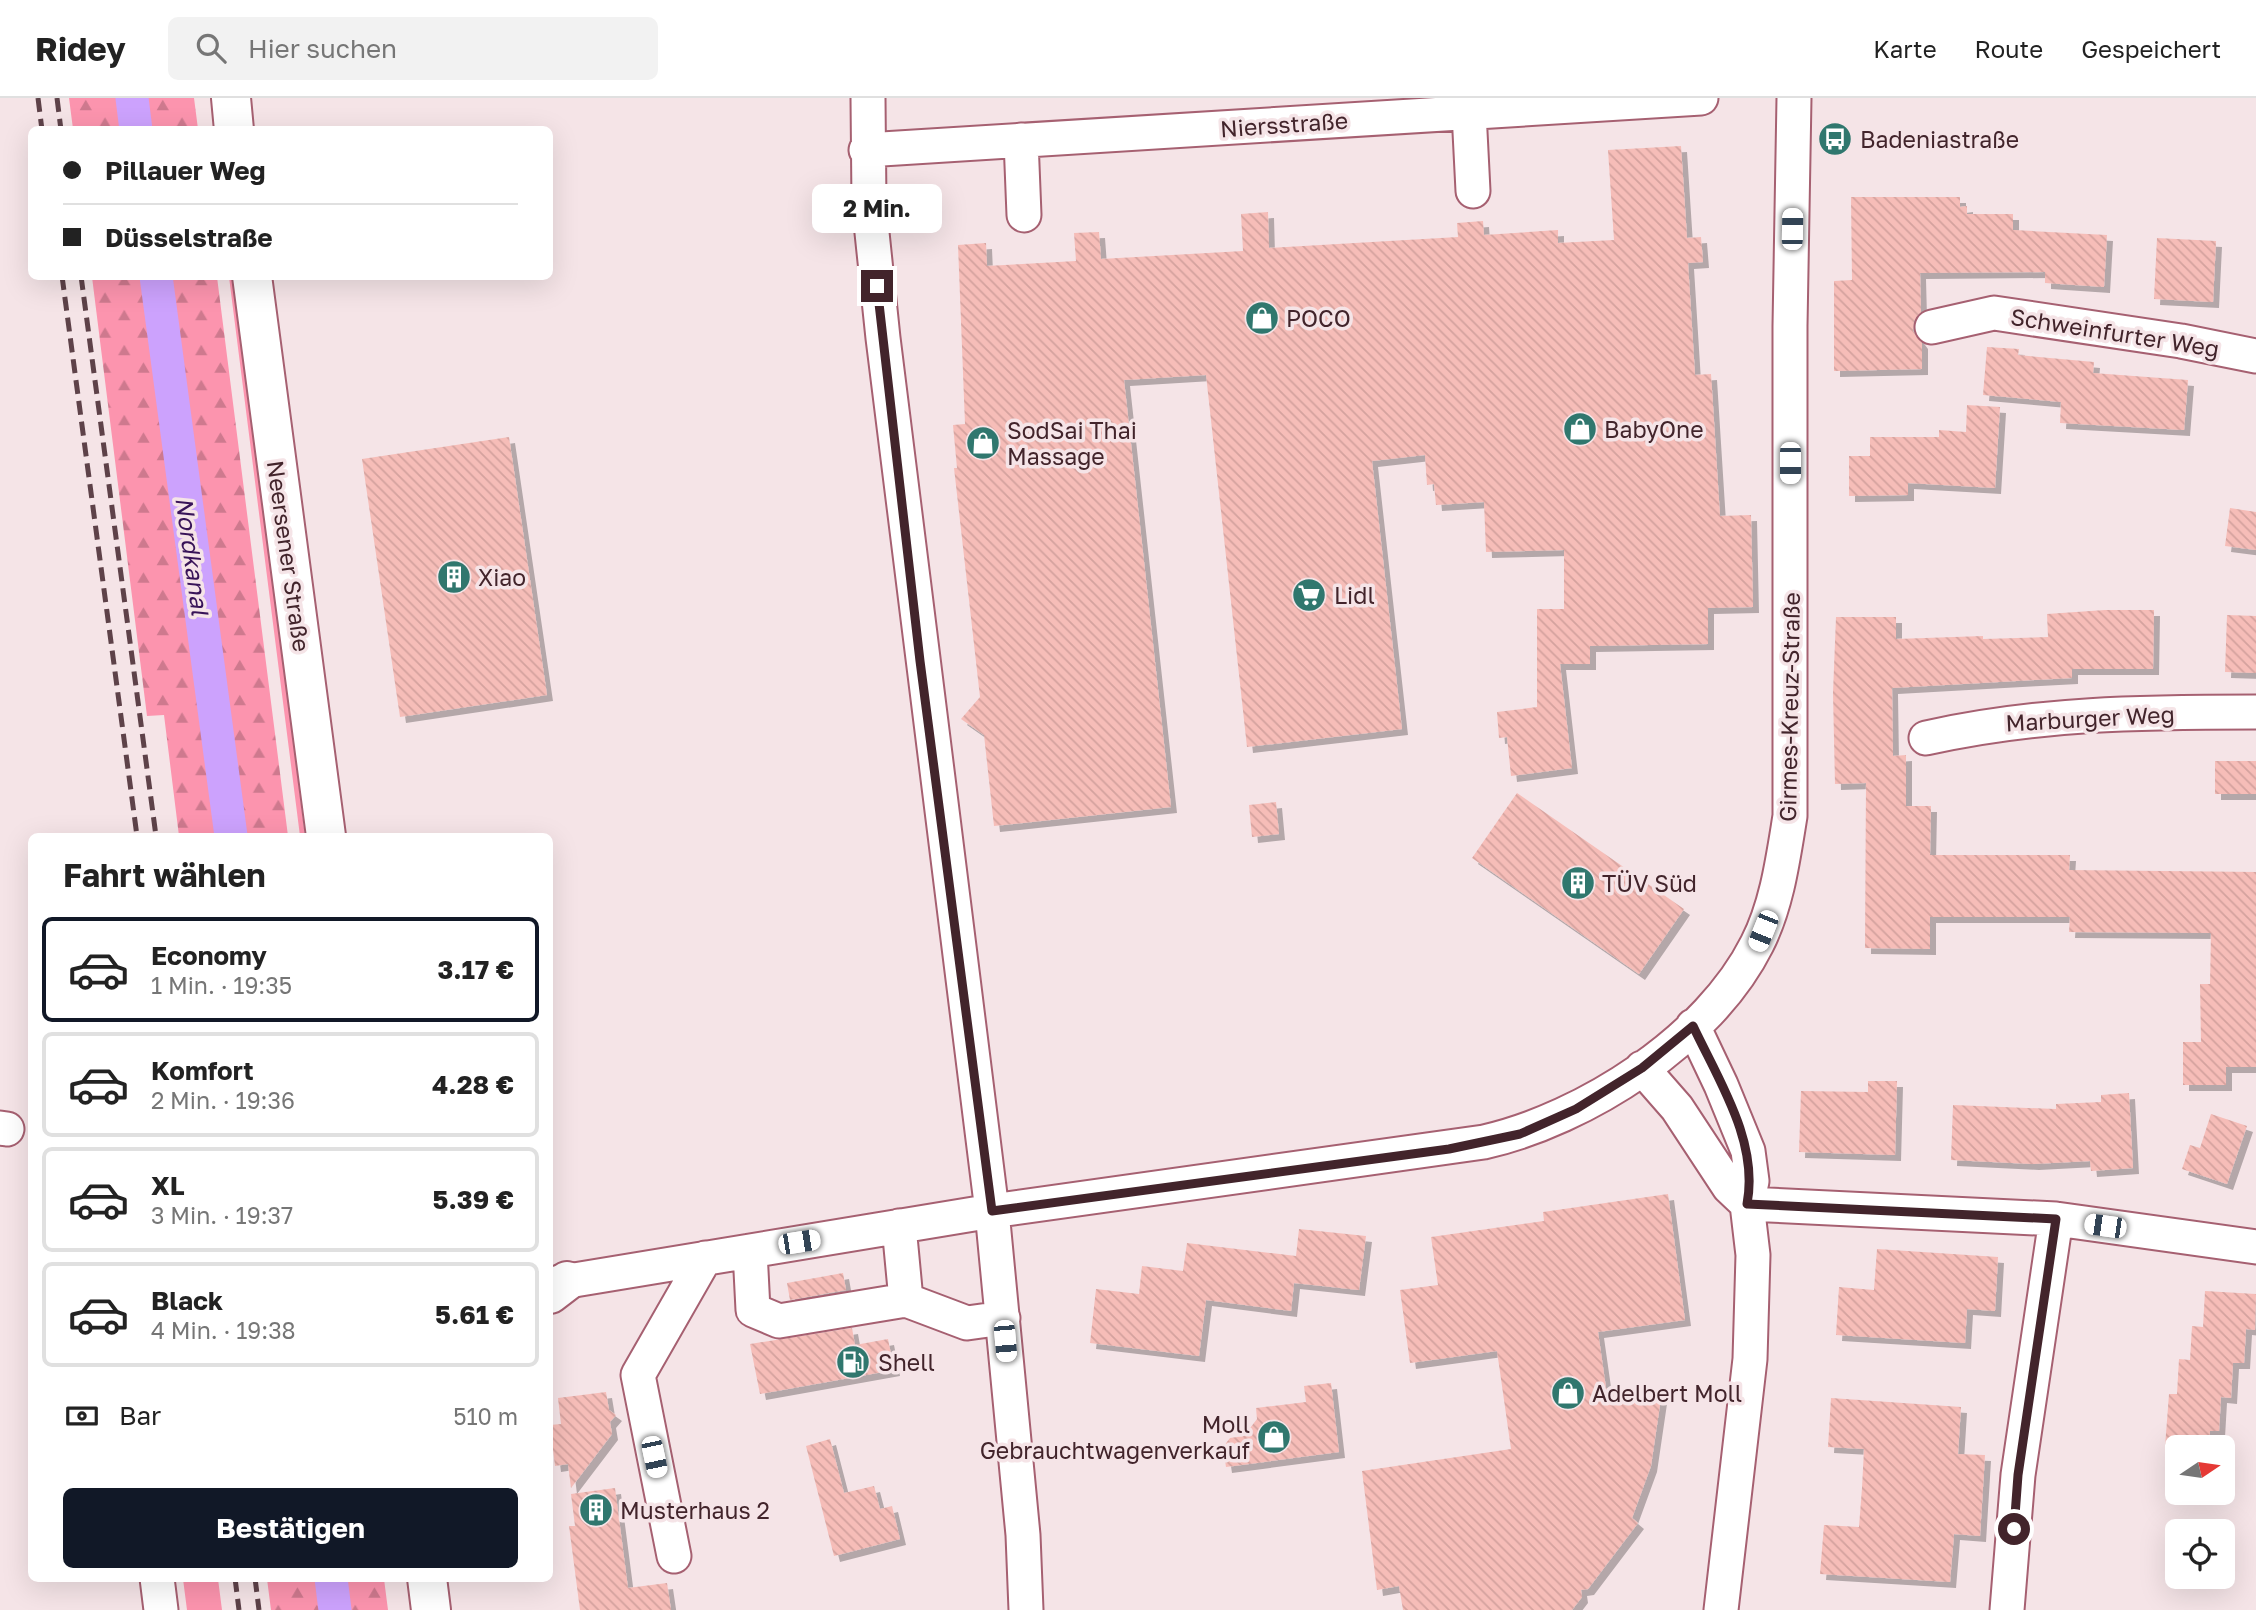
<!DOCTYPE html>
<html lang="de">
<meta charset="utf-8">
<style>
body{margin:0;font-family:"Golos Text",sans-serif;background:#f2f2f2;color:#222;height:100vh;display:flex;flex-direction:column;font-size:26px;white-space:nowrap}
*{box-sizing:border-box;margin:0}
p{font-size:23px;color:#767676}
.icon{flex:none;width:38px;height:38px;fill:none;stroke:currentColor;stroke-width:2;stroke-linecap:round;stroke-linejoin:round}
.map{position:relative;flex:1;overflow:hidden}
.sheet{position:absolute;left:28px;top:735px;width:525px;height:749px;display:flex;flex-direction:column;background:#fff;border-radius:10px;box-shadow:0 7px 28px #0002}
.sheet>*{flex:none}
.guide{position:absolute;left:28px;top:28px;width:525px;height:154px;border-radius:10px;box-shadow:0 7px 28px #0002;display:grid;align-content:center;height:154px;padding:0 35px;background:#fff}
.needle{width:46px;rotate:77deg}
.fabs{position:absolute;left:2165px;top:1337px;display:grid;gap:14px}
.fabs a{display:grid;place-items:center;width:70px;height:70px;border-radius:10px;background:#fff;box-shadow:0 7px 28px #0002;font-size:35px}
.end{position:absolute;width:32px;height:32px;margin:-16px;border:9px solid #42242b;background:#fff;box-shadow:0 0 0 4px #fff}
.from{border-radius:50%}
.bubble{position:absolute;height:49px;border-radius:10px;background:#fff;box-shadow:0 7px 28px #0002;font-size:23px;font-weight:700;line-height:49px;text-align:center}
.car{position:absolute;width:21px;height:42px;margin:-21px -10px;border-radius:9px;box-shadow:0 0 5px 2px #0007;background:linear-gradient(#fff 24%,#345 0 40%,#fff 0 76%,#345 0 86%,#fff 0)}
.guide b{display:flex;align-items:center;gap:24px;height:66px;font-size:26px}
.guide b+b{border-top:2px solid #e0e0e0}
.guide i{width:18px;height:18px;background:#222}
ul{padding:0;list-style:none}
li{display:flex;align-items:center;gap:21px;height:105px;margin:0 14px 10px;padding:0 21px;border:4px solid #e0e0e0;border-radius:10px}
li div{flex:1}
li b{display:block;font-size:26px}
li em{font-style:normal;font-weight:700}
li.active{border-color:#111827}
li>.icon{width:63px;height:63px;stroke-width:1.5}
h2{padding:0 35px;font-size:32px;line-height:84px}
.pay{display:flex;align-items:center;gap:18px;height:77px;padding:0 35px;font-size:26px}
.pay p{margin-inline-start:auto}
.button{display:flex;gap:14px;margin-top:auto;padding:14px 35px}
.button a{flex:1;height:80px;border-radius:10px;background:#111827;color:#fff;font-size:28px;font-weight:700;line-height:80px;text-align:center}
header{display:flex;align-items:center;gap:42px;box-sizing:border-box;height:98px;padding:0 35px;background:#fff;border-bottom:2px solid #e0e0e0}
header strong{font-size:33px}
nav{display:flex;gap:38px;margin-inline-start:auto;font-size:24px}
.search{width:490px;height:63px;background:#f2f2f2;display:flex;align-items:center;gap:18px;box-sizing:border-box;padding:0 24px;border-radius:10px;color:#767676;font-size:26px}
.map>svg:first-child{display:block}
</style>
<header>
<strong>Ridey</strong>
<div class="search"><svg class="icon" aria-label="search" viewBox="0 0 24 24"><circle cx="10" cy="10" r="6"/><path d="M15 15l6 6"/></svg>Hier suchen</div>
<nav><a>Karte</a><a>Route</a><a>Gespeichert</a></nav>
</header>
<div class="map">
<svg width="2256" height="1512" viewBox="0 0 2256 1512">
<defs>
<pattern id="forest-firs" width="22" height="20" patternUnits="userSpaceOnUse" patternTransform="scale(1.75)"><rect width="22" height="20" fill="#fc94ae"/><path d="M5 1l3.5 6h-7zM16 11l3.5 6h-7z" fill="#ce798e"/></pattern>
<pattern id="building-back-hatch" width="6" height="6" patternUnits="userSpaceOnUse" patternTransform="scale(1.75)"><rect width="6" height="6" fill="#f6bdb8"/><path d="M-1 5l2 2M0 0l6 6M5-1l2 2" fill="none" stroke="#d4a29e"/></pattern>
<filter id="shadow"><feDropShadow dx="6" dy="6" stdDeviation="0" flood-color="#0004"/></filter>
</defs>
<rect width="100%" height="100%" fill="#f5e4e7"/>
<path fill="#fc94ae" d="M229,179H235L305,738H300Z
M183,1481H218L222,1512H187Z"/>
<path fill="url(#forest-firs)" d="M69,0H194L198,31H73Z
M92,179H217L288,738H179L164,617L147,618Z
M267,1481H384L388,1512H271Z"/>
<g fill="none" stroke-linecap="round" stroke-linejoin="round">
<path stroke="#cca2fd" stroke-width="33" d="M132,0L136,32
M156,178L231,738
M331,1480L335,1512"/>
</g>
<path fill="url(#building-back-hatch)" filter="url(#shadow)" d="M1681,48L1687,140L1701,139L1703,164L1688,165L1695,277L1711,276L1720,418L1751,417L1753,509L1708,510V546L1590,548V566H1560L1572,670L1511,678L1507,639L1499,640L1497,614L1537,609V511H1564V452L1486,454L1484,404L1436,407L1434,386L1427,387L1425,357L1372,363L1402,631L1247,649L1206,277L1124,282L1171,709L994,728L984,637L961,621L980,599L954,370H957L953,327L965,326L958,147L986,145L987,168L1076,163L1074,135L1099,134L1101,161L1243,153L1241,116L1268,114L1269,150L1458,139L1457,125L1483,123L1484,137L1558,132V145L1614,142L1608,52Z
M1851,99H1960V109L1967,108V116H2013V132L2107,137L2104,189L2045,185V174L1920,175L1921,214L1914,223L1913,233L1922,245V271L1834,273V183L1852,182Z
M2157,140L2216,143L2213,204L2154,201Z
M1987,249L2019,251L2018,257L2094,264L2093,275L2188,282L2184,332L2060,325L2061,304L1983,297Z
M1967,307L2000,309L1995,390L1908,385V397L1849,398V358H1870V339H1939V332L1966,334Z
M509,339L547,597L400,619L362,361Z
M2230,410L2256,414V452L2225,448Z
M2105,512H2154L2153,571H2072V580L1892,590L1893,658L1906,657V708H1931L1930,757H2070L2069,772L2256,774V969H2226V987H2183V944H2201L2200,886H2210L2211,835L2069,834L2070,819H1930V851L1865,850L1866,685L1835,686L1833,595L1836,519H1896V541L1983,538V541L2048,539L2047,516Z
M2227,517L2256,518V575L2225,574Z
M2215,663H2256V696H2215Z
M1517,695L1684,811L1639,876L1472,760Z
M1276,704L1279,736L1252,739L1249,707Z
M1868,983H1897L1895,1057L1799,1054L1801,993L1868,994Z
M2129,995L2133,1070L2091,1073L2090,1063L2033,1066L1951,1062L1953,1007L2056,1011V1006L2101,1004V997Z
M2211,1016L2247,1028L2227,1086L2182,1071L2190,1047L2200,1050Z
M1668,1096L1685,1222L1598,1234L1606,1290L1661,1300L1651,1368L1632,1420L1638,1425L1588,1491L1581,1492L1582,1499L1572,1512H1403L1399,1488L1377,1492L1362,1373L1511,1351L1497,1253L1410,1265L1400,1192L1438,1187L1431,1139L1544,1123L1543,1114Z
M1299,1131L1366,1138L1359,1192L1294,1185L1291,1213L1206,1202L1199,1258L1090,1245L1096,1191L1139,1196L1142,1168L1183,1173L1187,1145L1296,1158Z
M1877,1151L1998,1159L1995,1213L1967,1211L1965,1245L1836,1237L1839,1189L1874,1192Z
M843,1175L846,1192L790,1202L787,1185Z
M2205,1193L2256,1196L2255,1232L2246,1231L2244,1265H2233L2231,1300L2221,1299L2219,1333H2210L2209,1349H2165L2169,1296H2177L2179,1261L2190,1262L2192,1228L2203,1229Z
M852,1230L855,1247L888,1241L894,1272L760,1296L750,1246Z
M1331,1285L1339,1354L1226,1369L1223,1349L1230,1340L1244,1338L1257,1321L1256,1310L1306,1304L1304,1288Z
M606,1294L609,1312L616,1317L610,1324L612,1336L571,1390L568,1366L555,1368L550,1327L561,1326L558,1300Z
M1831,1300L1961,1309L1958,1356L1985,1357L1980,1438L1954,1436L1950,1484L1820,1476L1824,1427L1859,1429L1862,1390L1864,1351L1828,1349Z
M830,1341L844,1395L874,1388L880,1411L892,1408L900,1441L834,1458L806,1348Z
M615,1390L628,1490L667,1485L671,1512H580L569,1428H575L571,1396Z"/>
<g fill="none" stroke-linecap="round" stroke-linejoin="round">
<g stroke="#a66071" stroke-width="37">
<path id="minor" d="M868,0L869,106L883,240L992,1113L1023,1437L1026,1512
M1469,14L1473,93
M1021,42L1024,117
M866,52L1701,0
M1932,229L1994,215L2181,243L2256,258
M1926,640C2037,615 2143,614 2256,614
M1693,928L1721,987L1748,1053L1752,1083L1747,1106L1753,1157L1750,1261L1721,1512
M1642,970L1677,1010L1729,1089L1747,1106
M0,1030L7,1031
M1747,1106L2056,1121L2256,1149
M899,1128L906,1202
M750,1153L753,1212L779,1223L906,1202L967,1225L1003,1220
M550,1186L992,1113L1484,1044C1585,1021 1709,942 1757,846C1777,807 1783,761 1790,718V228L1794,0
M674,1458L638,1277L705,1160
M157,1480L161,1512
M2007,1512L2018,1377L2056,1121"/>
</g>
<g stroke="#a66071" stroke-width="42">
<path id="major" d="M231,0L234,32
M252,178L326,738
M550,1196L567,1183
M427,1480L431,1512"/>
</g>
<use href="#minor" stroke="#fff" stroke-width="33"/>
<use href="#major" stroke="#fff" stroke-width="38"/>
<path stroke="#5e4249" stroke-width="5" stroke-dasharray="14 7" stroke-linecap="butt" d="M38,0L42,32
M57,0L61,32
M62,178L137,738
M81,178L156,738
M235,1480L239,1512
M255,1480L259,1512"/>
</g>
<g fill="none" stroke-linecap="round" stroke-linejoin="round">
<path stroke="#42242b" stroke-width="9" d="M877,188L920,563L992,1113L1449,1051L1520,1036L1576,1011L1642,970L1693,928C1719,983 1759,1044 1747,1106L2056,1121L2018,1377L2014,1431"/>
</g>
<defs>
<g id="bus-disc" transform="scale(1.75)"><circle r="9.5" fill="#30776e" stroke="#f5e4e7"/><path d="M-5-6H5V4H4V6H2V4H-2V6H-4V4H-5ZM-3.5-4V0h7V-4ZM-3.5 1.2v1.5H-2V1.2ZM2 1.2v1.5H3.5V1.2Z" fill="#fff"/></g>
<g id="shop-disc" transform="scale(1.75)"><circle r="9.5" fill="#30776e" stroke="#f5e4e7"/><path d="M-5-2.5h2.3a2.7 3.5 0 0 1 5.4 0H5L5.5 6h-11ZM-1.5-2.5h3a1.5 2.3 0 0 0-3 0Z" fill="#fff"/></g>
<g id="building-disc" transform="scale(1.75)"><circle r="9.5" fill="#30776e" stroke="#f5e4e7"/><path d="M-4-6H4V6H1V3H-1V6H-4ZM-2.5-4.3h1.7v1.8h-1.7ZM.8-4.3h1.7v1.8H.8ZM-2.5-1h1.7V.8h-1.7ZM.8-1h1.7V.8H.8Z" fill="#fff"/></g>
<g id="supermarket-disc" transform="scale(1.75)"><circle r="9.5" fill="#30776e" stroke="#f5e4e7"/><path d="M-6-5.5h2.5l.6 2H6L4.5 2H-2.5L-4.4-4H-6ZM-1.5 3.2a1.3 1.3 0 1 0 .1 0ZM3 3.2a1.3 1.3 0 1 0 .1 0Z" fill="#fff"/></g>
<g id="fuel-disc" transform="scale(1.75)"><circle r="9.5" fill="#30776e" stroke="#f5e4e7"/><path d="M-5.5-6h7V0h2V4h1.3V-2.5L3-4.5l.8-.8L6-3V5H2.5V1h-1V6h-7ZM-4.2-4.7v3.2H.2V-4.7Z" fill="#fff"/></g>
</defs>
<g fill-rule="evenodd">
<use href="#bus-disc" x="1835" y="41"/>
<use href="#shop-disc" x="1262" y="220"/>
<use href="#shop-disc" x="1580" y="331"/>
<use href="#shop-disc" x="983" y="345"/>
<use href="#building-disc" x="454" y="479"/>
<use href="#supermarket-disc" x="1309" y="497"/>
<use href="#building-disc" x="1578" y="785"/>
<use href="#fuel-disc" x="853" y="1264"/>
<use href="#shop-disc" x="1568" y="1295"/>
<use href="#shop-disc" x="1274" y="1339"/>
<use href="#building-disc" x="596" y="1412"/>
</g>
<g text-anchor="middle" dominant-baseline="central" stroke-width="7" stroke-linejoin="round" paint-order="stroke">
<g font-size="23" fill="#42242b" stroke="#f5e4e7">
<text transform="translate(1284 26) rotate(-4)">Niersstraße</text>
<text transform="translate(2115 234) rotate(9)">Schweinfurter Weg</text>
<text transform="translate(289 458) rotate(82)">Neersener Straße</text>
<text transform="translate(1789 609) rotate(-89)">Girmes-Kreuz-Straße</text>
<text transform="translate(2090 620) rotate(-3)">Marburger Weg</text>
</g>
<g font-size="23" fill="#42242b" stroke="#f5e4e7" text-anchor="start">
<text x="1860" y="41">Badeniastraße</text>
<text x="1286" y="220">POCO</text>
<text x="1604" y="331">BabyOne</text>
<text x="1007" y="332">SodSai Thai<tspan x="1007" dy="26">Massage</tspan></text>
<text x="478" y="479">Xiao</text>
<text x="1334" y="497">Lidl</text>
<text x="1602" y="785">TÜV Süd</text>
<text x="878" y="1264">Shell</text>
<text x="1592" y="1295">Adelbert Moll</text>
<text x="1250" y="1326" text-anchor="end">Moll<tspan x="1250" dy="26">Gebrauchtwagenverkauf</tspan></text>
<text x="620" y="1412">Musterhaus 2</text>
</g>
<g font-size="24" font-style="italic" fill="#381358" stroke="#f5e4e7">
<text transform="translate(193 458) rotate(82)">Nordkanal</text>
</g>
</g>
</svg>
<div class="fabs">
<a><svg class="needle" viewBox="-14 -14 28 28"><path d="M0-13l5 13h-10z" fill="#e53935"/><path d="M0 13l5-13h-10z" fill="#767676"/></svg></a>
<a><svg class="icon" aria-label="locate" viewBox="0 0 24 24"><circle cx="12" cy="12" r="6"/><path d="M12 2v4M12 18v4M2 12h4M18 12h4"/></svg></a>
</div>
<i class="end from" style="left:2014px;top:1431px"></i>
<i class="end" style="left:877px;top:188px"></i>
<div class="bubble" style="left:812px;top:86px;width:130px">2 Min.</div>
<i class="car" style="left:1792px;top:131px;rotate:1deg"></i>
<i class="car" style="left:1790px;top:365px;rotate:180deg"></i>
<i class="car" style="left:1763px;top:833px;rotate:202deg"></i>
<i class="car" style="left:2105px;top:1128px;rotate:278deg"></i>
<i class="car" style="left:799px;top:1144px;rotate:81deg"></i>
<i class="car" style="left:1005px;top:1243px;rotate:175deg"></i>
<i class="car" style="left:654px;top:1359px;rotate:168deg"></i>
<div class="guide">
<b><i class="from"></i>Pillauer Weg</b>
<b><i></i>Düsselstraße</b>
</div>
<section class="sheet">
<h2>Fahrt wählen</h2>
<ul>
<li class="active"><svg class="icon" aria-label="car" viewBox="0 0 24 24"><path d="M5 17H2v-5l4-1 3-4h7l3 4 3 1v5h-3M9 17h6M6 11h13"/><circle cx="7" cy="17" r="2"/><circle cx="17" cy="17" r="2"/></svg><div><b>Economy</b><p>1 Min. · 19:35</p></div><em>3.17 €</em></li>
<li><svg class="icon" aria-label="car" viewBox="0 0 24 24"><path d="M5 17H2v-5l4-1 3-4h7l3 4 3 1v5h-3M9 17h6M6 11h13"/><circle cx="7" cy="17" r="2"/><circle cx="17" cy="17" r="2"/></svg><div><b>Komfort</b><p>2 Min. · 19:36</p></div><em>4.28 €</em></li>
<li><svg class="icon" aria-label="car" viewBox="0 0 24 24"><path d="M5 17H2v-5l4-1 3-4h7l3 4 3 1v5h-3M9 17h6M6 11h13"/><circle cx="7" cy="17" r="2"/><circle cx="17" cy="17" r="2"/></svg><div><b>XL</b><p>3 Min. · 19:37</p></div><em>5.39 €</em></li>
<li><svg class="icon" aria-label="car" viewBox="0 0 24 24"><path d="M5 17H2v-5l4-1 3-4h7l3 4 3 1v5h-3M9 17h6M6 11h13"/><circle cx="7" cy="17" r="2"/><circle cx="17" cy="17" r="2"/></svg><div><b>Black</b><p>4 Min. · 19:38</p></div><em>5.61 €</em></li>
</ul>
<div class="pay"><svg class="icon" aria-label="cash" viewBox="0 0 24 24"><path d="M3 7h18v10H3z"/><circle cx="12" cy="12" r="2"/></svg>Bar<p>510 m</p></div>
<div class="button"><a>Bestätigen</a></div>
</section>
</div>
